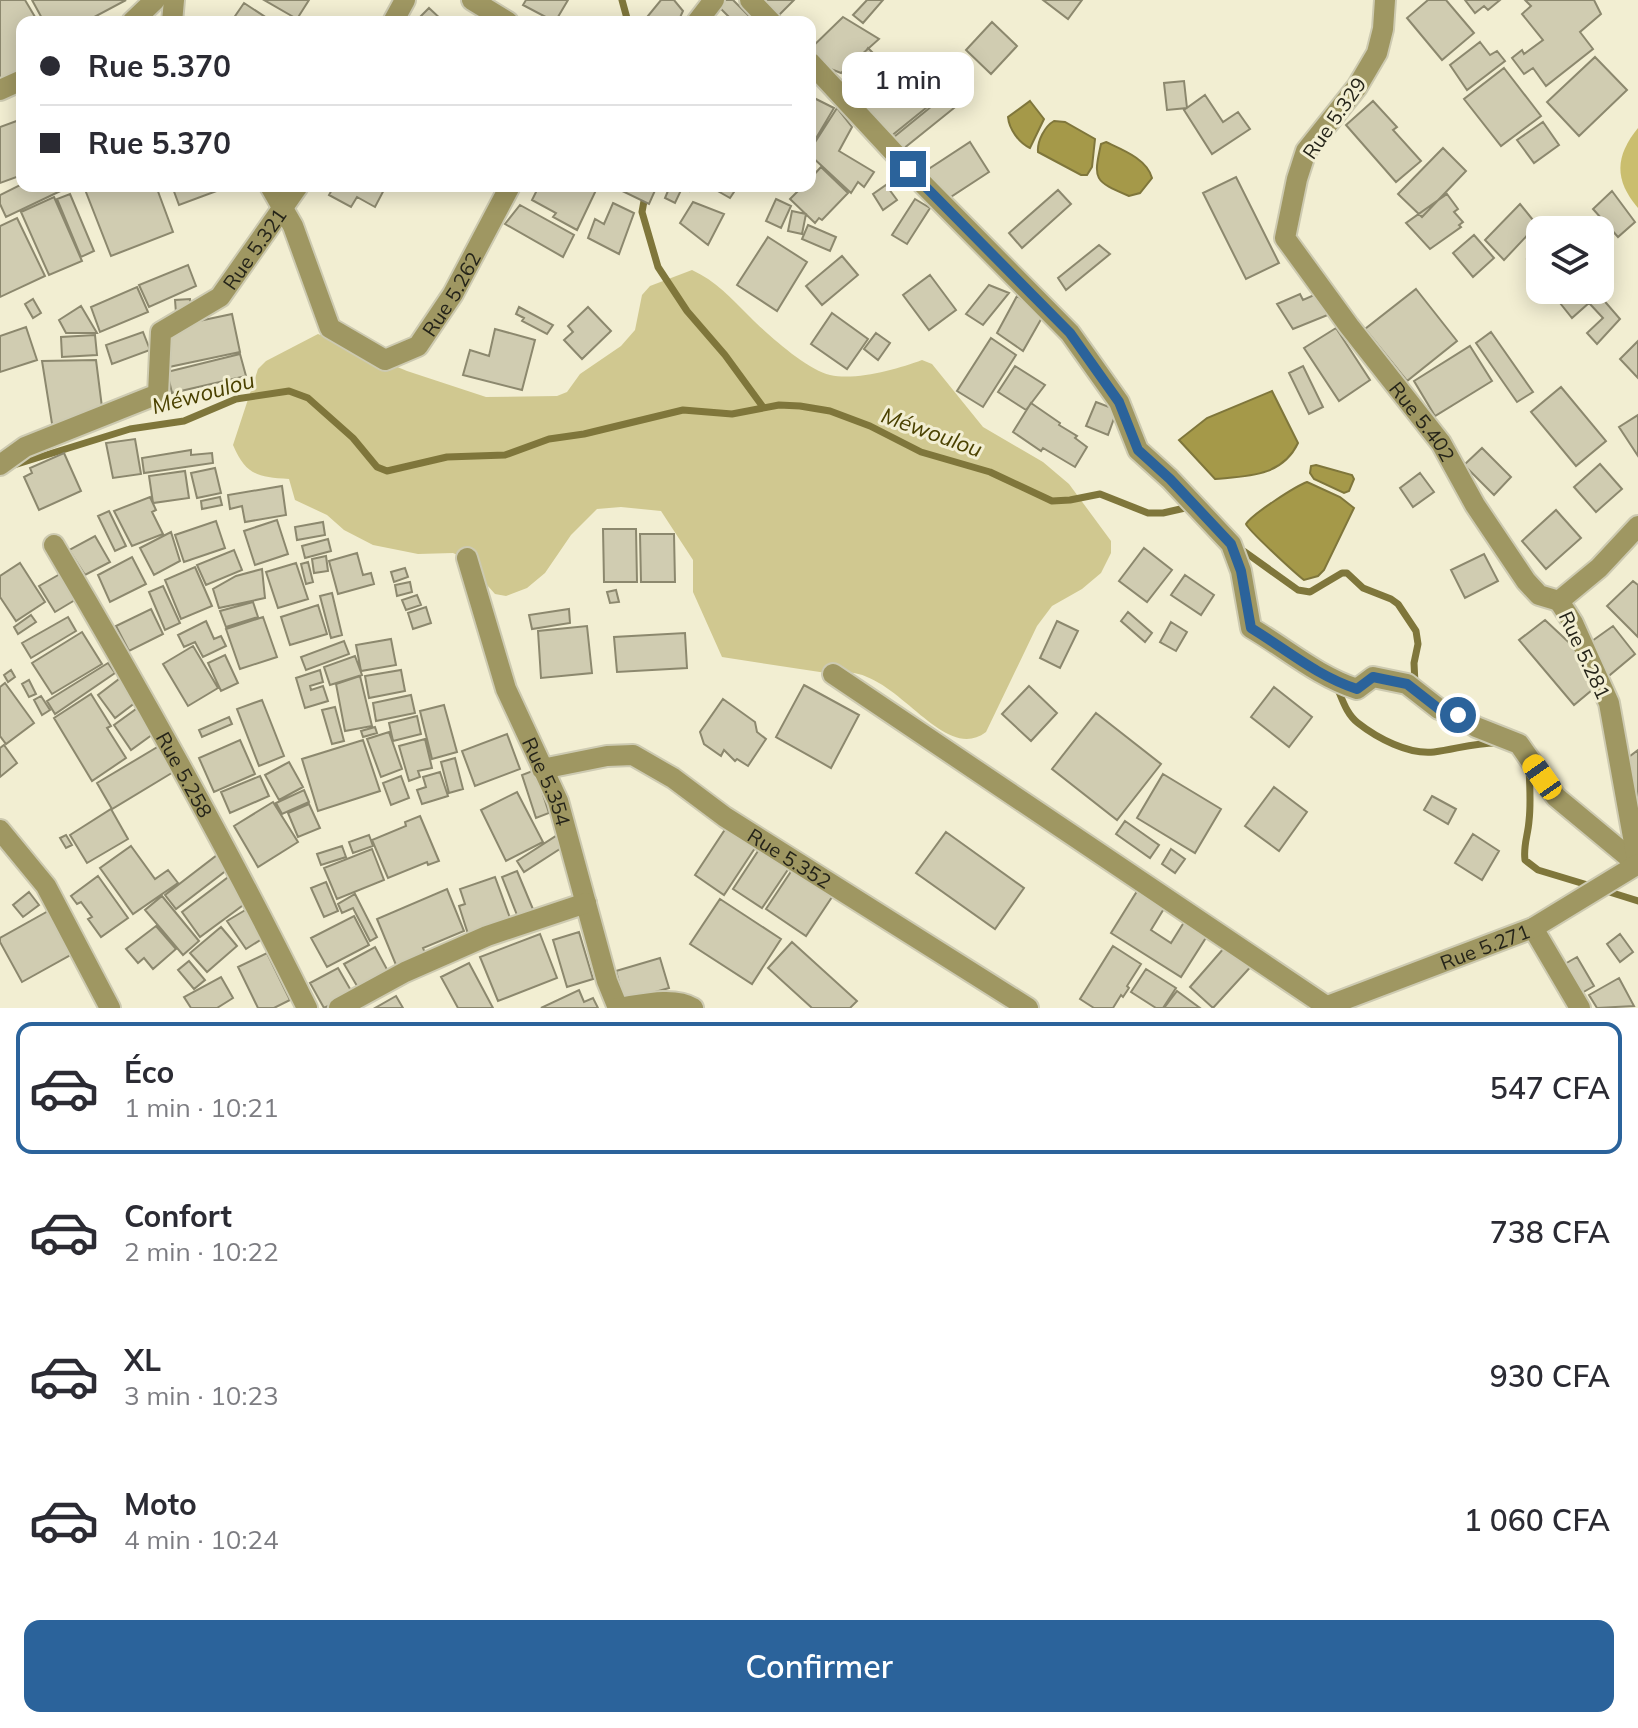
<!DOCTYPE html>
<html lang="fr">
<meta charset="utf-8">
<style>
body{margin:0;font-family:Mulish,sans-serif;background:#f2f2f3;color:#2b2b33;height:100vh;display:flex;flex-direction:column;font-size:30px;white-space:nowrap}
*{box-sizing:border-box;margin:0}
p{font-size:26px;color:#7c7c81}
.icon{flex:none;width:44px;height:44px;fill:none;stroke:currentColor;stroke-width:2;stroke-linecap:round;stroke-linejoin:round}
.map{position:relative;height:1008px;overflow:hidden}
.details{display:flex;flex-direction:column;background:#fff;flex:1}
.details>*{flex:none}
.top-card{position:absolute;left:16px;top:16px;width:800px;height:176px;border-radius:16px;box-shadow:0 4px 20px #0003;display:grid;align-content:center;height:176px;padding:0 24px;background:#fff}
.tools{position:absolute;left:1526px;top:216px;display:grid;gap:16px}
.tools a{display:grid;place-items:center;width:88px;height:88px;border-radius:16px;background:#fff;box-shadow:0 4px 20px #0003;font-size:40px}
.end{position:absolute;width:36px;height:36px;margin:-18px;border:10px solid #2b639b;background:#fff;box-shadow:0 0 0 4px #fff}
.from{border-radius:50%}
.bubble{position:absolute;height:56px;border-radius:16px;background:#fff;box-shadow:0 4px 20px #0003;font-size:26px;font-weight:600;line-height:56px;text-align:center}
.car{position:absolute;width:24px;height:48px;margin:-24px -12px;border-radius:10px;box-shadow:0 0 6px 2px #0007;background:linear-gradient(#f5c518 24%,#345 0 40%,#f5c518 0 76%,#345 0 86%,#f5c518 0)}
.top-card b{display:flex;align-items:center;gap:28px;height:76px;font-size:30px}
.top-card b+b{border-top:2px solid #e1e1e2}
.top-card i{width:20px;height:20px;background:#2b2b33}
ul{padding:14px 0 0;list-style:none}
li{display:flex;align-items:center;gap:24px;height:132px;margin:0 16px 12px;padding:0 8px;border:4px solid transparent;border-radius:16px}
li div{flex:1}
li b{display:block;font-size:30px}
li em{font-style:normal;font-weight:600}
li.active{border-color:#2b639b}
li>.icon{width:72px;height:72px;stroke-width:1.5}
.button{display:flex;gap:16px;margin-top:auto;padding:16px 24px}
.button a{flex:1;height:92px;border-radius:16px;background:#2b639b;color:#fff;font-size:32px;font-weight:600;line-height:92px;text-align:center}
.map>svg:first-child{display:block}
</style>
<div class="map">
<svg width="1638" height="1008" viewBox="0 0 1638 1008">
<rect width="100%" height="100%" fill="#f2eed2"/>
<path fill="#d0c890" d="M692,270C716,281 731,298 750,317C767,334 807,370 830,375C856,381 898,369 922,360L932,364L983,427L1043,462L1069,484L1111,541V553L1101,573L1082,589L1052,606L1037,626L986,732C940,767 892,657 833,674L722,657L693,592V560L661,511L621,507L597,509L571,535L545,573L527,588L506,596L495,594L462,557L453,553L418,554L373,545L344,530L327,515L295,500L289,479C257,477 246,475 233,445L258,369L266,361L318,334L407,371L486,397L557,396L567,392L580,374L621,346L635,330L642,295L650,286Z"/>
<path fill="#cabe6e" d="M1638,128V208C1614,180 1615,156 1638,128Z"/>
<path fill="#a59949" stroke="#7f763b" stroke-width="2" d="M1030,101L1044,119L1030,148C1019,143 1009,129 1008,117Z
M1054,121L1065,122L1095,139L1092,167L1087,175H1081L1038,152C1037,141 1045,126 1054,121Z
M1106,142C1123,150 1147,159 1152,178L1140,193L1129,196C1094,181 1093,180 1101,144Z
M1272,391L1298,443C1282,477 1247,476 1215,479L1179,440L1207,418Z
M1316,465L1352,475L1354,479L1349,491L1344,493L1314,479L1310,473L1311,466Z
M1307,482L1340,497L1354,508L1324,570L1318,576L1304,580C1296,574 1248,530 1246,524C1252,514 1296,486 1307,482Z"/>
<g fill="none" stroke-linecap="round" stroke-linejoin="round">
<path stroke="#7f763b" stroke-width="7" d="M622,0L628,22
M653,186L644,201L642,212L658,267L687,311L725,355L763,407
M14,465L130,429L184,421L236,399L289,391L308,398L353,438L377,467L387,471L447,457L505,455L549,439L584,434L683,410L732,414L779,405L800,406L830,411L870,426L921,452L990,472L1052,501L1070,500L1100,494L1148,513H1163L1185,508L1193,510
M1238,547L1298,590L1310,592L1342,573H1347L1363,588L1391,599L1398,604L1416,631L1418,644L1414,663L1415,684
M1336,685C1342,698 1346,714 1358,723C1377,738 1409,755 1434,752C1457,749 1473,743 1497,743
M1529,769C1530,787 1531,804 1529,821C1528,835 1523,846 1525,860L1538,870L1591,886
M1603,890L1638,901"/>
</g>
<path fill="#d0ccb1" stroke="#8c886e" stroke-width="2" d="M0,0H25L38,22H22V68L2,80L0,77Z
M32,0H126L85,22H44Z
M264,0H309L297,19Z
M526,0H568L555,22L523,5Z
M661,0H674L683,11L678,22H643Z
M717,0H733L755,22H734L714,2Z
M755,0H794L775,19Z
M867,0H883L863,23L853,15Z
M1043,0H1082L1068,19Z
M1428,0H1446L1474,33L1442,60L1407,18Z
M1465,0H1500L1488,10L1484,6L1475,13Z
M1525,0H1594L1601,14L1580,32L1593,49L1546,86L1533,68L1524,74L1512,58L1522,50L1524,54L1543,40L1522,14L1531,6Z
M244,3L273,22H231Z
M429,8L444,22H415Z
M843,17L879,39L841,73L823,66L810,49Z
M992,22L1017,46L991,74L966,50Z
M1480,42L1490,55L1497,51L1505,61L1467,90L1450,65Z
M868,48L884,64L852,100L840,87Z
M1595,57L1627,90L1579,136L1547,102Z
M902,59L942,95L885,141L875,129L861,101Z
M1504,68L1541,116L1501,146L1464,99Z
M1184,81L1187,108L1167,110L1164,83Z
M948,93L959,104L898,153L889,141Z
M1205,95L1223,122L1238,112L1250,129L1212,154L1184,110Z
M810,96L834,108L812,145L810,144Z
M1373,101L1397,127L1393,130L1421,161L1396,182L1346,125Z
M837,108L852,127L839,151L874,172L864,187L858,182L851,193L810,155V150Z
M22,119V175L0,183V127Z
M1543,122L1559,145L1534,163L1517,140Z
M970,142L989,172L943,202L924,172Z
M1443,148L1466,171L1422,217L1398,194Z
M821,167L848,193L822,220L819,218L815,223L790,199L803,186H810V179Z
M1236,177L1279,263L1246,279L1203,193Z
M22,184V186H71L6,217L0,204V195Z
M886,185L897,200L883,210L873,194Z
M156,186L173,232L111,256L84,187Z
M172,186H230L179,205Z
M334,186H386L375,207L357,197L351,207L329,195Z
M539,186H598L577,230L553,217L556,213L532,200Z
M612,186H657L649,204Z
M670,186H692L689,191L682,188L675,203L665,198Z
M709,186H738L730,198Z
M1058,190L1071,204L1022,248L1009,233Z
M1612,191L1635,222L1618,237L1593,209Z
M70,194L94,251L81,257L57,199Z
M1447,194L1458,209L1454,212L1463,222L1459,225L1461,227L1430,249L1406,223Z
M54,197L82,261L49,275L21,212Z
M776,199L791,206L781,228L766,221Z
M915,199L930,208L907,244L892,235Z
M693,202L724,214L708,245L680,223Z
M613,203L634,213L619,254L588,238L595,219L604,224Z
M1520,204L1537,225L1504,260L1485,240Z
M520,205L574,235L563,257L505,224Z
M792,211L806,214L802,234L788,231Z
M17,218L45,276L0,297V226Z
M1586,219L1596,230H1574Z
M808,225L836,237L830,251L802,239Z
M1474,235L1494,258L1473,277L1453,253Z
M1600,235L1610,246L1600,255Z
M768,237L807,262L777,311L737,285Z
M1099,245L1110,254L1066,290L1058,278Z
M1539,246H1540V272L1527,259Z
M842,256L858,275L822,305L806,286Z
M188,265L196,286L149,307L139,285Z
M930,275L956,310L929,330L903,295Z
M989,285L1009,293L983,325L966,314Z
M137,287L148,312L100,332L91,307Z
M1416,289L1457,341L1407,381L1365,329Z
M1576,290H1595L1620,319L1597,344L1587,333L1603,318L1589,303L1572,318L1560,303Z
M1321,292L1335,312L1293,329L1277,304L1300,294L1303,300Z
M1017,296L1044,314L1023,351L997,333Z
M33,299L41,313L33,318L25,304Z
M190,299L191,311L176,313L175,300Z
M81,306L97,333H66L59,320Z
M519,307L553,325L547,334L522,321L524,318L516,314Z
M588,307L611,331L582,359L564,340L573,332L568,326Z
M832,313L868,339L847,369L811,344Z
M232,314L240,352L169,367L161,329Z
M26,327L37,360L0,372V336Z
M1336,328L1370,380L1339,401L1304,348Z
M495,329L535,340L522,390L463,375L470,350L489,356Z
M143,332L150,350L112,364L106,345Z
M1491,332L1533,392L1517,402L1476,343Z
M876,333L890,343L878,360L864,349Z
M95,335L97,355L62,357L61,337Z
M991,338L1016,355L983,407L957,391Z
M1638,341V378L1620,359Z
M1470,346L1492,381L1435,416L1414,381Z
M240,354L246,376L172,393L167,372Z
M96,360L104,423L53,430L42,361Z
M1015,366L1045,385L1026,410L998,392Z
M1303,366L1323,407L1309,414L1289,373Z
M1561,387L1606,441L1576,466L1531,412Z
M1096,402L1117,410L1108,435L1086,426Z
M1031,403L1060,423L1059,425L1077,436L1075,438L1087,447L1075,467L1043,448L1041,451L1013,432Z
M1638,415V456L1619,427Z
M135,439L141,474L113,478L106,443Z
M1482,448L1511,477L1494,495L1464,465Z
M191,450V455L212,453L213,463L144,473L142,458Z
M64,453L81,491L39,510L24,477L32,473L30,468Z
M1600,464L1622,489L1596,512L1574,487Z
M215,468L221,493L197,498L191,473Z
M185,471L189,498L153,503L149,476Z
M1420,473L1434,492L1413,507L1400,488Z
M282,486L286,515L245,522L242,506L230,509L228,495Z
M150,497L156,510L152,512L163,534L132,546L114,511Z
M220,497L222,505L202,509L201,501Z
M1556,510L1581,538L1546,569L1522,541Z
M109,511L126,546L115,551L98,516Z
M277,520L288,554L255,565L244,531Z
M216,521L225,548L184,562L175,535Z
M323,522L325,535L297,540L295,527Z
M603,529H636L637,582H604Z
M171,532L180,561L154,575L140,548Z
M640,534H674L675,582H641Z
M95,536L110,562L85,575L69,550Z
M328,539L331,551L305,558L302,546Z
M1144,548L1172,570L1147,602L1119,581Z
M234,550L242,570L206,585L197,565Z
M357,553L363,575L371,573L374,584L338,594L329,561Z
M1484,554L1498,581L1465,598L1451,570Z
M326,556L328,571L314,573L312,559Z
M132,557L146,584L110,602L98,575Z
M308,562L313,582L306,584L301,564Z
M20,563L45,602L16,621L0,597V576Z
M296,563L308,599L278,608L266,572Z
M195,567L212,606L181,619L165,580Z
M405,568L408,577L394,582L391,572Z
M262,569L265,598L219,608L213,589L236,576Z
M60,574L75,600L55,612L39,586Z
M1185,575L1214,595L1201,615L1171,595Z
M1633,581L1638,585V637L1607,606Z
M410,582L412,592L397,596L395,585Z
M163,586L180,623L165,630L149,592Z
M616,590L619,602L610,603L607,592Z
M332,593L342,635L331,638L320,596Z
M417,595L421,605L406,610L402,600Z
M253,602L258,617L226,627L220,611Z
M318,605L327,634L290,645L281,617Z
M426,607L431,623L413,629L408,613Z
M151,609L163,634L129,651L116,626Z
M569,609L570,623L532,629L529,615Z
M1128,612L1152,633L1145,642L1121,621Z
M31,615L36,622L18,634L14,627Z
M68,617L76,631L31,658L22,643Z
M263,617L277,657L240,669L226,629Z
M1545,620L1578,651L1613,626L1635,654L1574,705L1519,640Z
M206,621L214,639L221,636L226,646L203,657L195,642L184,647L178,635Z
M1057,621L1078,631L1060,668L1040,658Z
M1171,622L1187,632L1176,651L1160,642Z
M587,626L592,673L541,678L538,631Z
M82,632L102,664L52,694L32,663Z
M685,633L687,668L617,672L614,637Z
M391,639L396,665L361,671L356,645Z
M344,641L349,654L306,670L301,657Z
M193,646L218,688L188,706L163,664Z
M225,655L238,683L221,691L208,663Z
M355,656L362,675L330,685L324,667Z
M108,663L115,673L55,714L47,701Z
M11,670L15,677L8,682L4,675Z
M320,670L323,682L310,686L311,690L323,686L328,701L305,708L296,678Z
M401,670L405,691L369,698L365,676Z
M123,676L140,699L115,718L98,695Z
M360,676L372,726L345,731L336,684Z
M29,680L36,694L29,697L22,684Z
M5,683L34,723L6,744L0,736V687Z
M804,685L859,715L831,768L776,737Z
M1029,686L1057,713L1031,741L1002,714Z
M1274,687L1312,717L1289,747L1251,717Z
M91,694L111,726L107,728L126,758L92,781L54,718Z
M411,695L415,713L376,721L373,703Z
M41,696L50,710L42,715L34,700Z
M723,699L755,722L757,732L766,739L748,766L737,759L735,761L724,750L721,756L704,744L700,732Z
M262,700L284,756L259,766L237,709Z
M143,704L160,729L131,750L114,725Z
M444,705L457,752L432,759L420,711Z
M335,707L344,741L332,744L322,710Z
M1096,713L1161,764L1117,820L1052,769Z
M417,716L421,734L393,741L389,723Z
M229,717L232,724L202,737L199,730Z
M375,727L377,733L363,737L361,731Z
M389,732L402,769L381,777L367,739Z
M507,734L520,769L475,786L462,751Z
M425,739L432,768L418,771L420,777L409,781L399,746Z
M240,740L255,774L214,792L199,758Z
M363,740L380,791L318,811L302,759Z
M4,745L17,763L0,777V748Z
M159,746L175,771L112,809L97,783Z
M1638,750V801L1613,769Z
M455,758L463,789L449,793L441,762Z
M289,762L303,787L279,800L265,775Z
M535,770L549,813L536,818L522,775Z
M440,772L448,796L422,804L417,790L426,787L423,777Z
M1163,774L1221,809L1195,853L1137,818Z
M260,776L269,796L230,813L221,792Z
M401,776L409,798L391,805L383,783Z
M1274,787L1307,812L1279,851L1245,826Z
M304,790L309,802L282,814L276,803Z
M517,792L543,842L506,861L481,810Z
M1432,796L1456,809L1448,824L1424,810Z
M273,802L298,842L258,867L234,826Z
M309,804L320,828L298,837L288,813Z
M111,809L128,839L87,863L70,835Z
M420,816L439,861L428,865L427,862L388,878L372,840L406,826L405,822Z
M1125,821L1159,845L1150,858L1116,834Z
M728,825L757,845L724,895L695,875Z
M946,832L1024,888L995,929L916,873Z
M559,834L566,845L524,872L517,861Z
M1473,834L1499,851L1482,880L1455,863Z
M66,835L72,845L66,848L60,838Z
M369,835L373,846L353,853L349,842Z
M131,846L155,879L168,870L178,883L133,914L100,868Z
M342,846L346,857L321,865L317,854Z
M760,848L789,868L762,908L733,889Z
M372,849L384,880L337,899L324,868Z
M1171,849L1185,859L1175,873L1162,864Z
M221,852L232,866L176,909L165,895Z
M794,867L834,894L806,936L766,909Z
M517,871L535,914L519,920L502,877Z
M231,875L250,900L200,937L182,912Z
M98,876L128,918L101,937L88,919L92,917L81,902L77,904L71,896Z
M495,877L510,918L469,937L459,906L465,904L460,889Z
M1144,880L1171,897L1151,930L1171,943L1191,911L1214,925L1181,977L1111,933Z
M326,882L338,911L324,917L311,888Z
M447,889L464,931L423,948L425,953L396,965L377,919Z
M29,892L39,905L23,917L13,905Z
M355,894L377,937L370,941L353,908L342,913L338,904Z
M162,896L199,941L183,955L145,910Z
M720,899L781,939L752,984L690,944Z
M247,909L265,937L246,949L227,921Z
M50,910L74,953L22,982L0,942V938Z
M354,916L369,945L327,967L311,938Z
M156,926L176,949L153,969L144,958L138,963L126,949Z
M221,927L237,946L207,972L190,953Z
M579,932L593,979L567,987L553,940Z
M540,934L557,978L498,1001L480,957Z
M1620,934L1633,952L1620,962L1607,944Z
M1231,940L1255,962L1213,1008L1190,987Z
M792,942L857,1001L850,1008H812L768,968Z
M1113,946L1141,964L1127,986L1129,988L1123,997L1121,995L1113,1008H1094L1080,999Z
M375,947L390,975L360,991L344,964Z
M267,953L290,1000L274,1008H258L238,967Z
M1577,957L1594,986L1580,994L1563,965Z
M660,958L669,988L624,1001L616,971Z
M189,961L205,980L194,989L178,970Z
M469,963L493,1008H458L441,977Z
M338,968L353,994L324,1008L310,983Z
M1146,969L1176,988L1163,1008H1156L1131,992Z
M221,977L233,998L217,1008H191L184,997Z
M1619,978L1634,1006L1597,1008L1589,995Z
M579,990L584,1002L593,998L598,1008H541Z
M1177,991L1200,1008H1164Z
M396,996L403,1008H375Z"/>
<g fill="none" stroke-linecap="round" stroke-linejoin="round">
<g stroke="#cdcab1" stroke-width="24">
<g id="minor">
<path d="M472,0L508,22"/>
<path d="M750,0L771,22"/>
<path id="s1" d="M1385,0L1383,29L1377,53L1357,87L1306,151L1297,179L1285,238L1349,326L1441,443L1475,505L1526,581L1539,595L1559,601"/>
<path d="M132,22L155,0"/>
<path d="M172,22L174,0"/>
<path d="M393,22L405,0"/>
<path d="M697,22L714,0"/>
<path d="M810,62L924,185L1070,333L1119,402L1138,450L1170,479L1231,544L1241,571L1251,628C1287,649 1317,676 1357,689L1373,677L1407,684L1439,709L1458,715L1476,727L1519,744L1556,797L1638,865"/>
<path d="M0,90L22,80"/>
<path id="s2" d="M270,186L293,226L330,328L385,360L418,346L453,294L510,186"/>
<path id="s3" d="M0,465L25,447L158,394L161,332L220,297L298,186"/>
<path id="s4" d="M54,545C144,697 229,850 307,1008"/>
<path id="s5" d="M467,558L506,689L558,801L607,981L618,1008"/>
<path d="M833,674L1329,1008"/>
<path id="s6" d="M542,769L607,756L633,755L673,778L725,817L1028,1008"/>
<path d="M0,830L46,886L110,1008"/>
<path d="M1638,865L1609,703L1573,623L1559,601L1599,568L1638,526"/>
<path d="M1533,928L1580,1008"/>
<path d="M339,1008L405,972L487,936L586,903"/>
<path d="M618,1008C640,1005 673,996 693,1008"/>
</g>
</g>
<g stroke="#cdcab1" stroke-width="24">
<g id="tertiary">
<path id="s7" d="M1322,1008L1533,928L1638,864"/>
</g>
</g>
<use href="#minor" stroke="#9f9762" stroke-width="20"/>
<use href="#tertiary" stroke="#9f9762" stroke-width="20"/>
</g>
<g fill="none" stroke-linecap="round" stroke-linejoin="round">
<path stroke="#2b639b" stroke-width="10" d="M908,169L1070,333L1119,402L1138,450L1170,479L1231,544L1241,571L1251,628C1287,650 1317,676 1357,689L1373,677L1407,684L1439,709L1458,715"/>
</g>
<g text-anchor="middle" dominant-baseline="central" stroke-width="6" stroke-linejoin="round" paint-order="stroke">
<g font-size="20" fill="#252419" stroke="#f2eed2">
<text transform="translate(1334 118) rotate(-55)">Rue 5.329</text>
<text stroke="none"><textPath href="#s3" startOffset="364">Rue 5.321</textPath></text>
<text stroke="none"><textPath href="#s2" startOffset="316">Rue 5.262</textPath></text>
<text stroke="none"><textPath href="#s1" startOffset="494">Rue 5.402</textPath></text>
<text transform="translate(1585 655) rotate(65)">Rue 5.281</text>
<text stroke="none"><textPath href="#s4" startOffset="264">Rue 5.258</textPath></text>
<text stroke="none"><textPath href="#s5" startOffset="238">Rue 5.354</textPath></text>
<text stroke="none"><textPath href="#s6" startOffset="280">Rue 5.352</textPath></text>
<text stroke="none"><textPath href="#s7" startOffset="174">Rue 5.271</textPath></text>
</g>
<g font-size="22" font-style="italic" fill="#4a4100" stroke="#f2eed2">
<text transform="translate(203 393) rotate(-15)">Méwoulou</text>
<text transform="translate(932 432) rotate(20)">Méwoulou</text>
</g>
</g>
</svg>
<div class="tools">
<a><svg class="icon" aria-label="layers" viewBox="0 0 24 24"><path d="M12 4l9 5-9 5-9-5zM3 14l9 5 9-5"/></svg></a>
</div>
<i class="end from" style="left:1458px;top:715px"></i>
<i class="end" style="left:908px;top:169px"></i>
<div class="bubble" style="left:842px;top:52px;width:132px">1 min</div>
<i class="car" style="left:1542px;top:777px;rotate:325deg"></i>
<div class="top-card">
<b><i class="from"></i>Rue 5.370</b>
<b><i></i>Rue 5.370</b>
</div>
</div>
<section class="details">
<ul>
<li class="active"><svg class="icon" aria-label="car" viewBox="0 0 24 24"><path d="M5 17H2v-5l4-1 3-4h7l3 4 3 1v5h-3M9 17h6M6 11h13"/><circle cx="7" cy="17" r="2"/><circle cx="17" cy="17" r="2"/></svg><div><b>Éco</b><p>1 min · 10:21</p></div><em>547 CFA</em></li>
<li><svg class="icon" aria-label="car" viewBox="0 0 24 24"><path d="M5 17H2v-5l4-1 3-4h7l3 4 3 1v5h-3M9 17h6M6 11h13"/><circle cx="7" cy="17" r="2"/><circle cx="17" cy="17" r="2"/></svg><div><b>Confort</b><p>2 min · 10:22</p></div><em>738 CFA</em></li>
<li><svg class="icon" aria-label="car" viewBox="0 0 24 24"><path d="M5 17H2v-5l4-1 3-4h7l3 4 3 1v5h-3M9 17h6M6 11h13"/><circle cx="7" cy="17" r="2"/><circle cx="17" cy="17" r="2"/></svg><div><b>XL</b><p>3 min · 10:23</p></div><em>930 CFA</em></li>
<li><svg class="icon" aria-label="car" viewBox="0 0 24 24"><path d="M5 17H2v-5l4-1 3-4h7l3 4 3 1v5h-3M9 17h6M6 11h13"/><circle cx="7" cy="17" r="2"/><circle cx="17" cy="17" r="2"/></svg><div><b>Moto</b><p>4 min · 10:24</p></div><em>1 060 CFA</em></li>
</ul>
<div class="button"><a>Confirmer</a></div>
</section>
